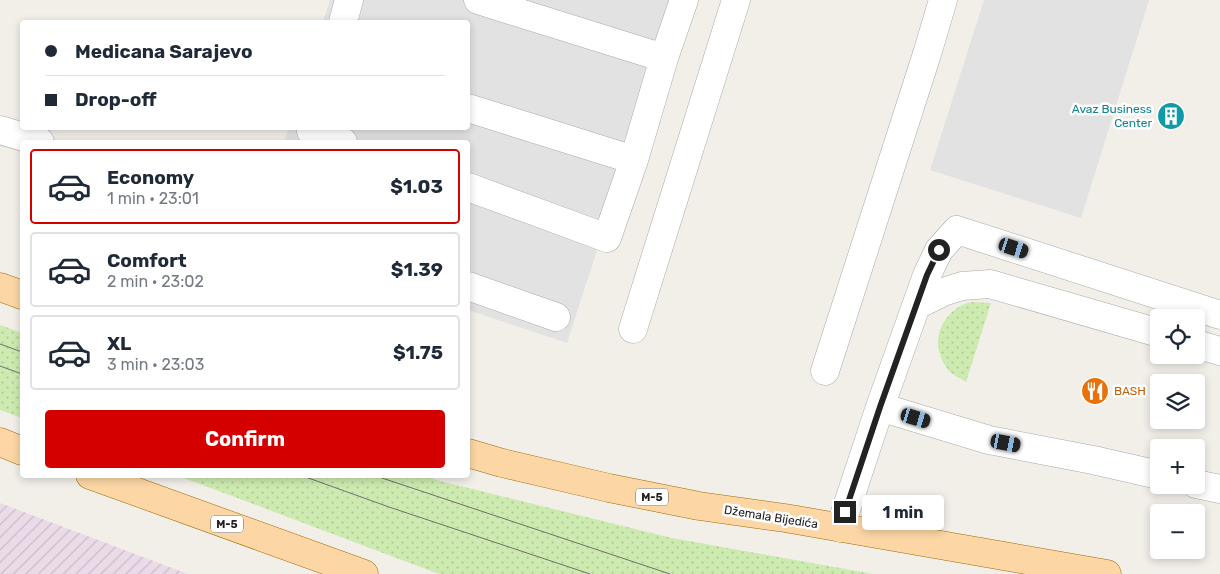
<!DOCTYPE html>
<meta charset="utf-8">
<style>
body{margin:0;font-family:Rubik,sans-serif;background:#f6f6f7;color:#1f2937;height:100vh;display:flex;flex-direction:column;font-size:19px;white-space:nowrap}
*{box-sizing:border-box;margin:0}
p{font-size:16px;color:#747a83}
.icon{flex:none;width:28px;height:28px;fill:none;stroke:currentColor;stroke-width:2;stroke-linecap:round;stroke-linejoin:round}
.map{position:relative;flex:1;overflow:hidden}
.panel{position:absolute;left:20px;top:140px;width:450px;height:338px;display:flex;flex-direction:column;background:#fff;border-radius:5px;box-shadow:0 2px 8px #0003}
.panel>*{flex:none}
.guide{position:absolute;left:20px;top:20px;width:450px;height:110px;border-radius:5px;box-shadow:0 2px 8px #0003;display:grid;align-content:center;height:110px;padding:0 25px;background:#fff}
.controls{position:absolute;left:1150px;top:309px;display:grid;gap:10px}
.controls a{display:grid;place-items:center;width:55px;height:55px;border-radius:5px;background:#fff;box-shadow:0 2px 8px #0003;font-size:25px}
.end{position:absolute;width:22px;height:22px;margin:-11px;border:6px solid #222;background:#fff;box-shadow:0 0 0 2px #fff}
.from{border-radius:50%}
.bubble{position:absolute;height:35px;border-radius:5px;background:#fff;box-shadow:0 2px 8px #0003;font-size:16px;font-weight:700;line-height:35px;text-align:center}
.car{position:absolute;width:15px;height:30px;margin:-15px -8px;border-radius:6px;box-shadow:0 0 4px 1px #0007;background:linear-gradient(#222 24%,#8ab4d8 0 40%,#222 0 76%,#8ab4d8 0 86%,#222 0)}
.guide b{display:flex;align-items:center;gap:18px;height:48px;font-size:19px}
.guide b+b{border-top:1px solid #e0e1e3}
.guide i{width:12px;height:12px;background:#1f2937}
ul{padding:9px 0 0;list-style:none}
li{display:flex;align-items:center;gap:15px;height:75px;margin:0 10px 8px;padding:0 15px;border:2px solid #e0e1e3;border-radius:5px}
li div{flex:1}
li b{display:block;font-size:19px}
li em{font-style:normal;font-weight:700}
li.selected{border-color:#d40000}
li>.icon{width:45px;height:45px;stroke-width:1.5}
.action{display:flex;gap:10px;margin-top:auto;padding:10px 25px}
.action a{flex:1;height:58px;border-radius:5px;background:#d40000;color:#fff;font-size:20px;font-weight:700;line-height:58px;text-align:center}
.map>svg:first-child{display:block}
</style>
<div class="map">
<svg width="1220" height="574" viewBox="0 0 1220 574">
<defs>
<pattern id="industrial-furrows" width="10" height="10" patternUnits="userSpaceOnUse" patternTransform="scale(1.25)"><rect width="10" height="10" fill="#ebdbe8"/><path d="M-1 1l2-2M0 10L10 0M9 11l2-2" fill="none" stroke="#c9bcc7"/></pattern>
<pattern id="grass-dots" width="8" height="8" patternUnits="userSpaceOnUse" patternTransform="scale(1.25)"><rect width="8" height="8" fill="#cdebb0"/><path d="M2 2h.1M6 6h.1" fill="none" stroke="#b0c997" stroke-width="1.8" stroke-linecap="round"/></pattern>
</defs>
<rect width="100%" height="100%" fill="#f2efe9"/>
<path fill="url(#industrial-furrows)" d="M0,503L188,574H0Z"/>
<path fill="url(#grass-dots)" d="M972,302L991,303L966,382C960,378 953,375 949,371C932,350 935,324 957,308C961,305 967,303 972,302Z
M0,325L22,333V418L0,410Z
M176,475H422L440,481L672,538L873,574H439Z"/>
<path fill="#e2e2e2" d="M330,0H678L567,343L468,310V142H284L289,128H468V22H323Z
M984,0H1149L1081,218L930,170Z"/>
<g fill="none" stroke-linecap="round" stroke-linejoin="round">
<g stroke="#a9a9a9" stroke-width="29">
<path id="minor" d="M478,0L664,58
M343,22L349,0
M468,108L634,160
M0,130L40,142
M311,131L343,142
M468,187L607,238L634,160L664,58L684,0
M468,286L556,317
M917,305L943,292L962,286L990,284L1159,333
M633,329L736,0
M1196,344L1220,351
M825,371L927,54L943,0
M880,407L989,440L1093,460L1159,475
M1196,484L1220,489
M840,528L880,407L927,275L939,250L957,230L1220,315"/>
</g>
<g stroke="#a06b00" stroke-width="29">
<path id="major" d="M0,287L22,295
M0,442L22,451
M468,453L502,463L609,488L699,506L785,518L1107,574
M90,475L364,574"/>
</g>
<use href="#minor" stroke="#fff" stroke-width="28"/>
<use href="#major" stroke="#fcd6a4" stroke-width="28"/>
<path stroke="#707070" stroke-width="1" d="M0,344L22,352
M0,366L22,374
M300,475L389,507L590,574
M373,475L670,574"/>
</g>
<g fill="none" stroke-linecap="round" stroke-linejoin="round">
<path stroke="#222" stroke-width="6" d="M845,512L880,407L927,275L939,250"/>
</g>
<defs>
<g id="building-disc" transform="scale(1.4375)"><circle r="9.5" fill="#0f9aa8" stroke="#fff"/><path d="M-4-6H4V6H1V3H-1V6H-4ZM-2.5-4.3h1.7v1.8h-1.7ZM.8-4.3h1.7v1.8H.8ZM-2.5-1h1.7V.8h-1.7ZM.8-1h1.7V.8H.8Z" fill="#fff"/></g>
<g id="restaurant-disc" transform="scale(1.4375)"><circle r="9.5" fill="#e8710a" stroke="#fff"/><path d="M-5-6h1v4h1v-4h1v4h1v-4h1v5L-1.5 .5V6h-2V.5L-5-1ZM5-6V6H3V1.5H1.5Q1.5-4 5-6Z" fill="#fff"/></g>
</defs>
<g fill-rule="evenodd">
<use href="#building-disc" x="1171" y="116"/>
<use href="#restaurant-disc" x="1095" y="391"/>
</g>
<g text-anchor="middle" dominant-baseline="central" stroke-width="5" stroke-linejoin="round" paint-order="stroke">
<g fill="#fff" stroke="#646464" stroke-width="1">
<rect x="636" y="488.5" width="32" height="17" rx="4"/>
<rect x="211" y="515.5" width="32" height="17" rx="4"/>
</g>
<g font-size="11" font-weight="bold" fill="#222">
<text x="652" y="497">M-5</text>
<text x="227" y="524">M-5</text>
</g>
<g font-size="12" fill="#0d838f" stroke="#fff" text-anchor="end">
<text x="1152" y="109">Avaz Business<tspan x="1152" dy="14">Center</tspan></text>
</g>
<g font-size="12" fill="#c56008" stroke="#fff" text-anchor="start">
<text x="1114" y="391">BASH</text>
</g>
<g font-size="12" fill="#222" stroke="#fff">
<text transform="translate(771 517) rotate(9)">Džemala Bijedića</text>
</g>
</g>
</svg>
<div class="controls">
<a><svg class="icon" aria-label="locate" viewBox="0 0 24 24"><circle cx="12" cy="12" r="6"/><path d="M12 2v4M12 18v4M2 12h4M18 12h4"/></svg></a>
<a><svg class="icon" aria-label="layers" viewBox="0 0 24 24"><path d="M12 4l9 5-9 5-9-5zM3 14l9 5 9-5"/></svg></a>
<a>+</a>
<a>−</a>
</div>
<i class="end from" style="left:939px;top:250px"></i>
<i class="end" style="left:845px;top:512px"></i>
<div class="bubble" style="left:862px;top:495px;width:82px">1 min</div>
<i class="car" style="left:1014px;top:248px;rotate:108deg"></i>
<i class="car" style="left:916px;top:418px;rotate:107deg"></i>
<i class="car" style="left:1006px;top:443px;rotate:101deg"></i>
<div class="guide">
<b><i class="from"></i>Medicana Sarajevo</b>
<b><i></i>Drop-off</b>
</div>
<section class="panel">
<ul>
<li class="selected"><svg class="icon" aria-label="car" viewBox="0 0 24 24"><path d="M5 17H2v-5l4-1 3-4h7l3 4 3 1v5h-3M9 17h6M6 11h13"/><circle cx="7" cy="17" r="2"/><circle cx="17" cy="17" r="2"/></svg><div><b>Economy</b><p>1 min · 23:01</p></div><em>$1.03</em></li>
<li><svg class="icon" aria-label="car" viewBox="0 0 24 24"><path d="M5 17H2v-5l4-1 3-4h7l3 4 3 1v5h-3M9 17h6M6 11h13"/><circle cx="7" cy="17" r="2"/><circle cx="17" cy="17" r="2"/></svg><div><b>Comfort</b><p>2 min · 23:02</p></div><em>$1.39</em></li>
<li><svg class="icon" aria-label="car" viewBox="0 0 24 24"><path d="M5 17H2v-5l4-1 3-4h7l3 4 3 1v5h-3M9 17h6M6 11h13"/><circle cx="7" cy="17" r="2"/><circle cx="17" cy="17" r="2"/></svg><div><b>XL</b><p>3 min · 23:03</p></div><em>$1.75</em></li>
</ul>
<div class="action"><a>Confirm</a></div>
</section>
</div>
